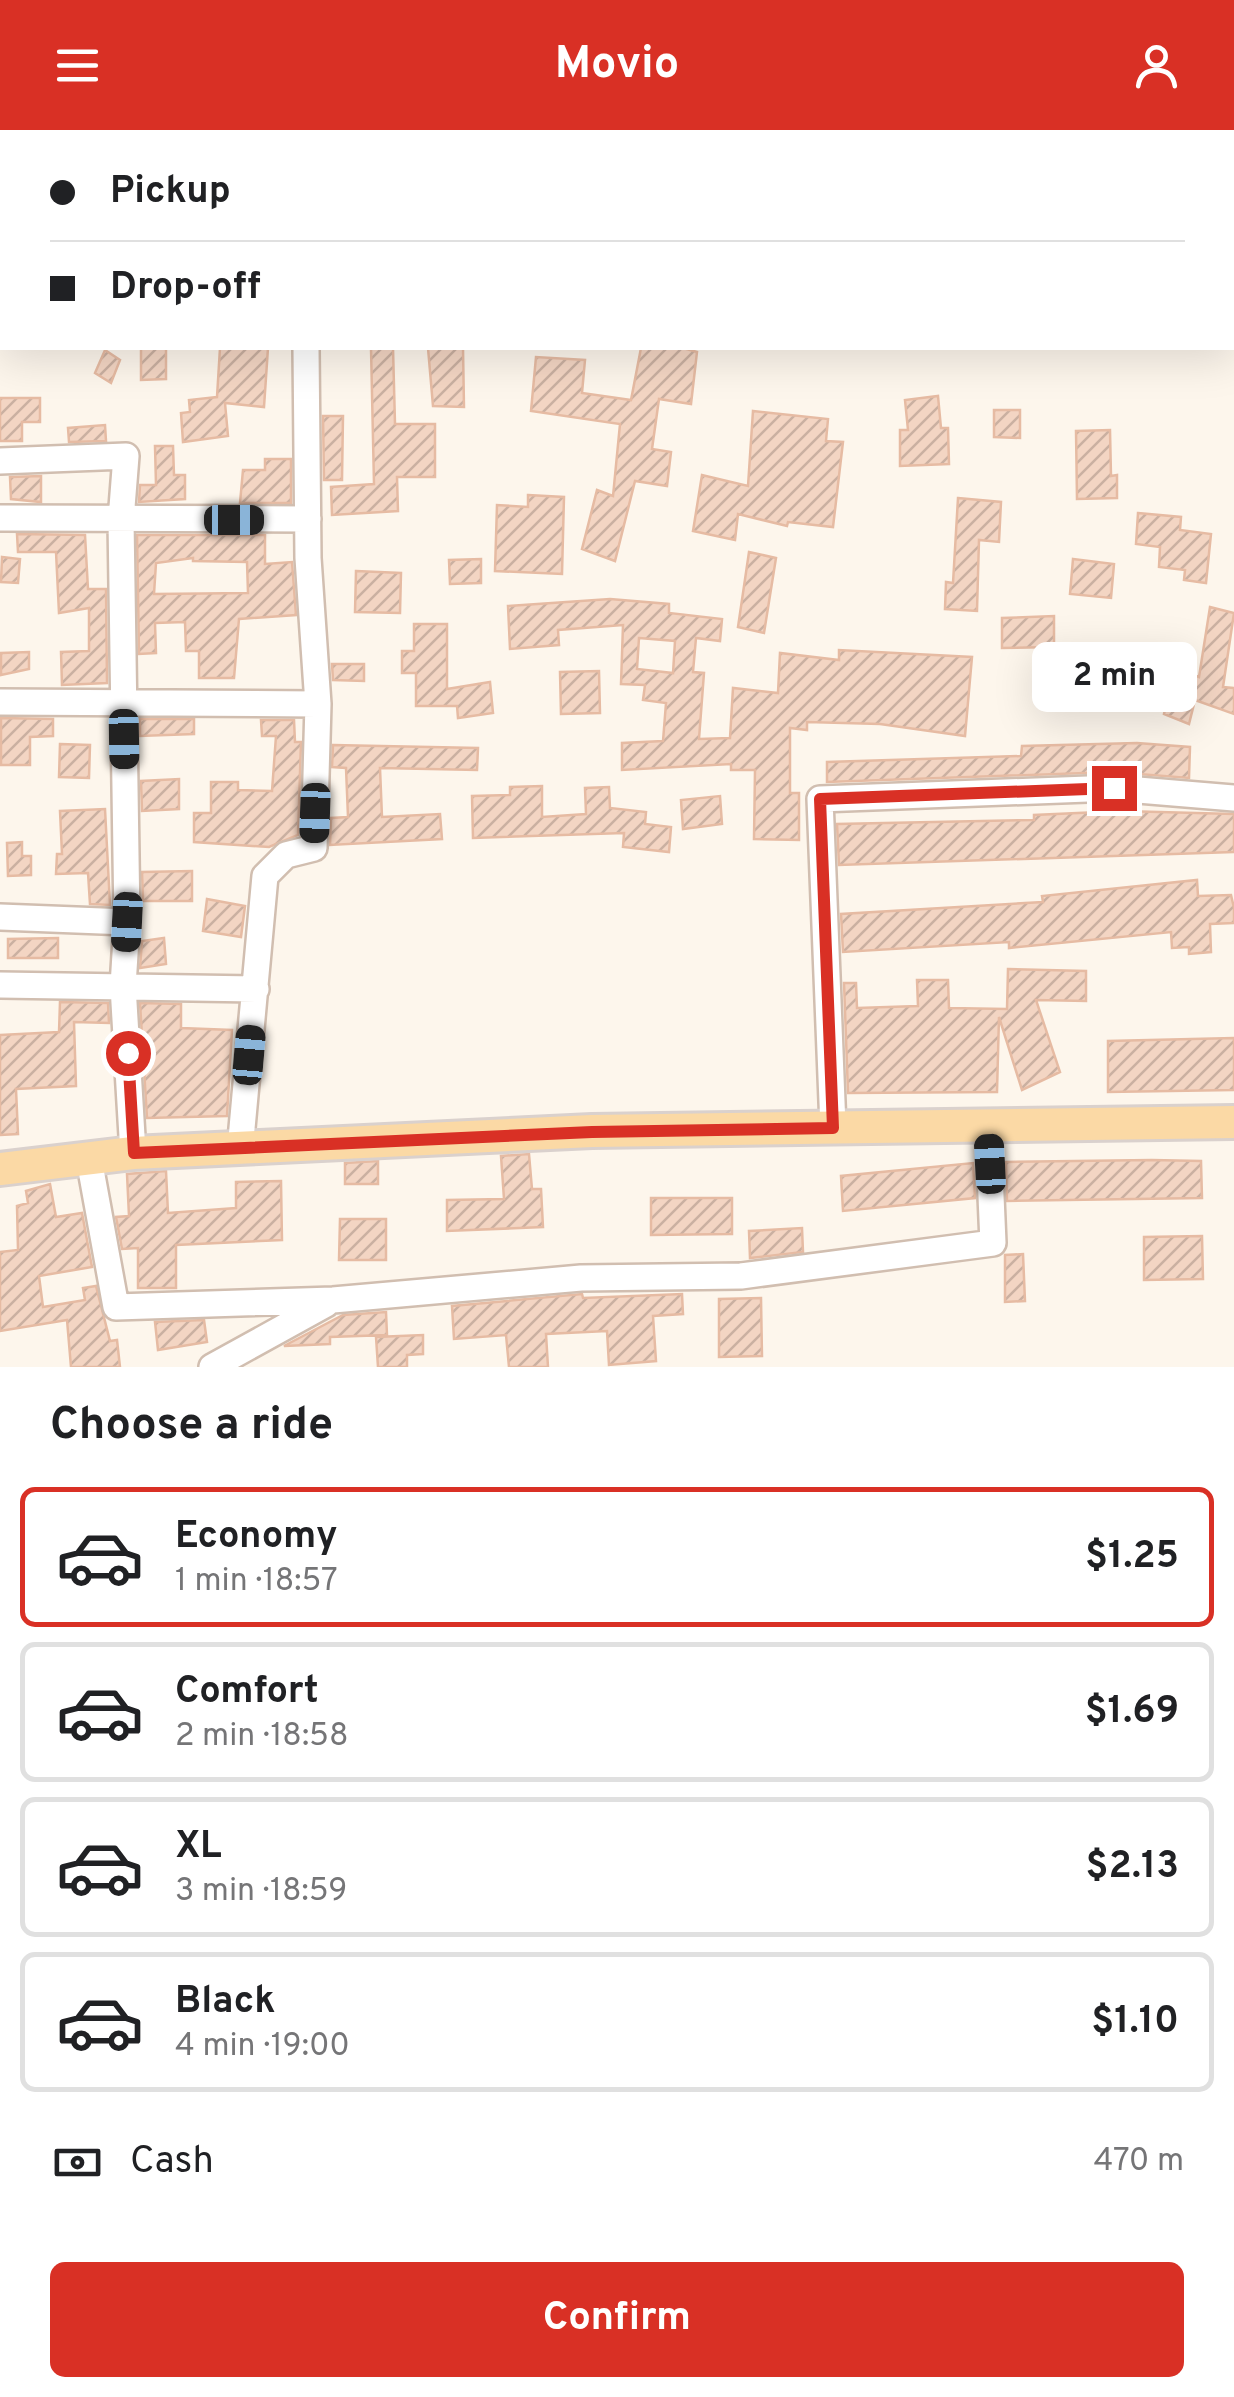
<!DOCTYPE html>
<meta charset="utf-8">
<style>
body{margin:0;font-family:Overpass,sans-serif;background:#f2f2f2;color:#202124;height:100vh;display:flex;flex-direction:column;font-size:38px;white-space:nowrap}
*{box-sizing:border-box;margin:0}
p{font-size:32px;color:#757577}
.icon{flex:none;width:55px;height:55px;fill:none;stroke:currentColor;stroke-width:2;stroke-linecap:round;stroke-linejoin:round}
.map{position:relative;height:1237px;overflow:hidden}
.details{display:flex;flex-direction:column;background:#fff;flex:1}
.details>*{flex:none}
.guide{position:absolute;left:0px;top:0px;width:1235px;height:220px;box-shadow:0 10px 40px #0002;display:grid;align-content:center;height:220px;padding:0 50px;background:#fff}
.end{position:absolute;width:45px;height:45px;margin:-22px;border:12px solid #d93025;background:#fff;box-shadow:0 0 0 5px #fff}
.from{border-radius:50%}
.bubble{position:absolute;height:70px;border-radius:15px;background:#fff;box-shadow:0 10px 40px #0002;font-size:32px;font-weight:700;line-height:70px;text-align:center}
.car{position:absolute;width:30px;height:60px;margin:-30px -15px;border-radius:12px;box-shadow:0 0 8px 2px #0007;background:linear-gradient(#222 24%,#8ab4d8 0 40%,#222 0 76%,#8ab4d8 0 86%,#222 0)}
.guide b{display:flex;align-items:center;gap:35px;height:95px;font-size:38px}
.guide b+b{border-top:2px solid #e0e0e0}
.guide i{width:25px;height:25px;background:#202124}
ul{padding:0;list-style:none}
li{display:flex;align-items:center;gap:30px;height:140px;margin:0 20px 15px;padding:0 30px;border:5px solid #e0e0e0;border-radius:15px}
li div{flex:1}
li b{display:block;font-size:38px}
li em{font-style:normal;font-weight:700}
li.current{border-color:#d93025}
li>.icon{width:90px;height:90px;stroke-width:1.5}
h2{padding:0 50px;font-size:45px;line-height:120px}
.pay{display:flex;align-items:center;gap:25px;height:110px;padding:0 50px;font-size:38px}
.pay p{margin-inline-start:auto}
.button{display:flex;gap:20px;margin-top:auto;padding:20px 50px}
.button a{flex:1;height:115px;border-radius:15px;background:#d93025;color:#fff;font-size:40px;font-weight:700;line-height:115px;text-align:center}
header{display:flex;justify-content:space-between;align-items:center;height:130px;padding:0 50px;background:#d93025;color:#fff;font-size:45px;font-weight:700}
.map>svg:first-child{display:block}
</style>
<header><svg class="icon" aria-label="menu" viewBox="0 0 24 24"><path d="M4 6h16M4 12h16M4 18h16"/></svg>Movio<svg class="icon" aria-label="person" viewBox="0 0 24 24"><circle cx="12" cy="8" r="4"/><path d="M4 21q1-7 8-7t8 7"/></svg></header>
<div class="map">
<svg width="1234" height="1237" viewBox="0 0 1234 1237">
<defs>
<pattern id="building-hatch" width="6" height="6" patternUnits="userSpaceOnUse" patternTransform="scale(2.5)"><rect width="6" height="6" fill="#f3d5c3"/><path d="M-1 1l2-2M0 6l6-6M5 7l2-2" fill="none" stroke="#cab0a1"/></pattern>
</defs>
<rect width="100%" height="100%" fill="#fdf6ec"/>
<path fill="url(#building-hatch)" stroke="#e6bba3" stroke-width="2.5" fill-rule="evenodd" d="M141,218H166V249L141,250Z
M220,218H268L264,277L225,273L228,306L183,312L181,283L190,282L189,270L217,267Z
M371,218H393L395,294H435V347H397L398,381L332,385L331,357L374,354Z
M428,218H463L464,277L433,276Z
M641,218H683L697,222L691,274L659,269L652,319L671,322L667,356L635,351L615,431L582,419L597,360L613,366L620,294L531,281L536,227L585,230L582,263L631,270Z
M105,220L120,230L111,253L95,243Z
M938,266L941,298H948L949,334L900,336V300H908L905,270Z
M0,268H40V292H22V311H0Z
M994,280H1020V308L994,307Z
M753,281L828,289L826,311L843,312L833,397L788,392L787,396L738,384L735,410L693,401L702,345L748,356Z
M323,286H343L342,350H324Z
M105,295L106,311L69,312L68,298Z
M1110,300L1111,346L1117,345V368L1077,369L1076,301Z
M155,316H173L174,345H185V369L139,372L140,355H156Z
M265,329H291V373H240L243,340H265Z
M41,346V372L11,369L10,347Z
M528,365L564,367L562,444L495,441L497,375L528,377Z
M958,368L1001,372L999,412L979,410L977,481L945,479L946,452L953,453Z
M1138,383L1181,387L1180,400L1211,404L1206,453L1184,450L1185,440L1159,437L1160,417L1136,414Z
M17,404L85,405L88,459H106L107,553L62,555L61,522L89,521V478L59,483L56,422H18Z
M137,405H265V434L292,432L296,485L239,489L234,548H199V521H186L185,492L155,493L156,523L139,524ZM193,428V431L247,432L248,463L154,464L156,433Z
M749,422L776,428L764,503L738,497Z
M2,427L20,429L18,453L1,452Z
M481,429V453L450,454L449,430Z
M1073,429L1114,434L1111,468L1070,464Z
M356,441L401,443L400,483L355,482Z
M610,469L669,474V483L722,489L720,511L696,508L693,542L704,543L699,609L730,608L733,558L778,563L780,523L839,530V520L972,527L965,606L880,594L807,592V600L790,598V663H799V710L754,709L755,640H731V634L622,640V613L663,611L666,573L643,570L645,555L621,554L623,495L558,500L559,515L510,519L508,476ZM639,508L675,511L673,543L637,539Z
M1210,477L1234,483L1223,557L1234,558V584L1195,570L1189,594L1164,584L1175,538L1199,547Z
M1054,486V517L1002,518V488Z
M414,494H447V559L490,552L493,583L458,588L457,576H416V543H402V521H414Z
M29,522V539L1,545V523Z
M332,534H364V551L333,550Z
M599,541L600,583L561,584L560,542Z
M1,588L53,589V606L30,607V635H1Z
M140,589H194V604L140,606Z
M261,590H294L295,612H301L298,705L269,717L194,712V683H211V652H238V660L272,661L276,606H262Z
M1137,613L1190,617L1189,648L1113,642L827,652V632L1021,626L1022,616Z
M60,614L90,615L89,648L59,647Z
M333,615L478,618L477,640L380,638L382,687L440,684L442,709L330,715L331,688L348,687L346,638L332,637Z
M179,649V679L142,681L141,651Z
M542,656V687L586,684L585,658L609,657L610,678L646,682L645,694L671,697L669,722L623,717L624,703L473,708L472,666L510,665V657Z
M720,666L722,694L683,699L681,670Z
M105,679L110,775L90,774L88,743L56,744L57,724H62L60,681Z
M1122,681L1234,684V722L839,735L837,694L1034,690V685Z
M22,712V726H31V745L8,746L7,713Z
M192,741V771H143L142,742Z
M1197,750L1198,766L1231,765L1234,778V793L1210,794L1211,822L1189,824V817L1172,818L1171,802L1009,818V812L843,822L841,784L1043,772L1042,766Z
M207,769L245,776L241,807L203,801Z
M58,808V828H8V809Z
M164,808L166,834L140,838L142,811Z
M1008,839L1086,841V871L1036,870L1060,942L1022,960L999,887L997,962L848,963L844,853H856L857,878L918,876L917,850H948L949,878L1007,879Z
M60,872L108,873L109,893L74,892L76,956L16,959L18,1004L0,1005V905L59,902Z
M140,873L181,874V898L232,900L227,986L147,988Z
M1234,908V960L1108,962V911Z
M529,1024L532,1059H541L543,1097L447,1101V1070L504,1069L501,1026Z
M1152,1030L1201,1031L1202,1068L1007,1071L1006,1032Z
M378,1031V1054H345V1033Z
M973,1033L975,1068L843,1081L841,1046Z
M166,1041L168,1083L236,1078V1052L281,1051L282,1110L176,1115V1158H138V1118L122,1119L116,1087L129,1086L127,1044Z
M50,1054L56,1087L82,1083L92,1137L39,1146L43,1177L85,1170L83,1158L96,1156L110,1211L117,1210L120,1237H71L67,1190L0,1201V1122L18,1120L17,1076L28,1073L26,1061Z
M651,1068H732V1104L651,1105Z
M340,1089H386V1130H339Z
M802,1098L803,1122L750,1128L749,1101Z
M1202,1106L1203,1149L1144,1150V1107Z
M1023,1124L1025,1171L1005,1172V1125Z
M582,1164L583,1168L682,1164L683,1184L653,1186L656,1231L609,1235L607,1201L546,1204L548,1237H509L506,1205L454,1209L452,1176Z
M761,1168L762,1226L719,1227V1169Z
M386,1182L387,1205L330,1207V1214L284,1216L343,1185Z
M204,1190L207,1212L158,1220L155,1192Z
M423,1205V1224L407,1225V1237H378L376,1207Z"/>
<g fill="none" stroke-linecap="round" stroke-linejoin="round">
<g stroke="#d1beb0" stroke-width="30">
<path id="minor" d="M0,331L126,326L121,390L127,792L123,856L133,1023
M0,388L308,389
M0,572L318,574
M0,787L127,792
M0,855L256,859
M833,997L820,669L1114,658L1234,668
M240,1020L265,746L286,725L314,718L318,574L308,428L306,218
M89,1029L116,1177L333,1170L581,1148L741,1146L993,1113L988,995
M212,1237L326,1174"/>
</g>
<g stroke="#dad1cd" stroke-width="38">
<path id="major" d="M0,1039L133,1023L592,1001L1234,992"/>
</g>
<use href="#minor" stroke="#fff" stroke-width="25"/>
<use href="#major" stroke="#fbd9a5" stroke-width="32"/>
</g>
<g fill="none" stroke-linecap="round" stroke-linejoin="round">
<path stroke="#d93025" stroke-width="12" d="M128,923L134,1023L592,1002L833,998L820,669L1114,658"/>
</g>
</svg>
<i class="end from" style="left:128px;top:923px"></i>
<i class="end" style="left:1114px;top:658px"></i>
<div class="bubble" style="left:1032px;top:512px;width:165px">2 min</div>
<i class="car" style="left:234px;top:390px;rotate:90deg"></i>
<i class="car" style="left:124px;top:609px;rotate:179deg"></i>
<i class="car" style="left:315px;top:683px;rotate:182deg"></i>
<i class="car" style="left:127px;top:792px;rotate:183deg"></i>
<i class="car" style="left:249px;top:925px;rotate:5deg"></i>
<i class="car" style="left:990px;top:1034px;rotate:357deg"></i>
<div class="guide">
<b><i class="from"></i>Pickup</b>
<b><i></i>Drop-off</b>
</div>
</div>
<section class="details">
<h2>Choose a ride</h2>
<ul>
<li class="current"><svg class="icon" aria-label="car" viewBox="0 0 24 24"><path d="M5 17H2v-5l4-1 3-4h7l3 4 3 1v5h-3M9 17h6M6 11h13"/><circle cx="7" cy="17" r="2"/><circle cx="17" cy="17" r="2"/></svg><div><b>Economy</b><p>1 min · 18:57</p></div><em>$1.25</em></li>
<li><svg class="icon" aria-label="car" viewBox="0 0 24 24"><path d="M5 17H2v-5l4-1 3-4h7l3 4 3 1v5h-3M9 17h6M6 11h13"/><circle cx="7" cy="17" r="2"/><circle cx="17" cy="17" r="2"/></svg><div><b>Comfort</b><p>2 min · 18:58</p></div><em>$1.69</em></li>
<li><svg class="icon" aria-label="car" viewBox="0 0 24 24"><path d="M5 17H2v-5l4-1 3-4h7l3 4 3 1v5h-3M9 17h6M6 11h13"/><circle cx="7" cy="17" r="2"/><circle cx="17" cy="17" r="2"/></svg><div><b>XL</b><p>3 min · 18:59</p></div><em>$2.13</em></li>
<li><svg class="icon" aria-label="car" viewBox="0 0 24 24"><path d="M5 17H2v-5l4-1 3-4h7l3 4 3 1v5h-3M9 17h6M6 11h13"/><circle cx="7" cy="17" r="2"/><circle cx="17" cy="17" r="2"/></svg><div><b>Black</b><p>4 min · 19:00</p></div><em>$1.10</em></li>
</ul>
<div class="pay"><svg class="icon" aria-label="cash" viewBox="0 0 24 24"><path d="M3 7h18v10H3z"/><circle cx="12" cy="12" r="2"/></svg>Cash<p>470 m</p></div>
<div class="button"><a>Confirm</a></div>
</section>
